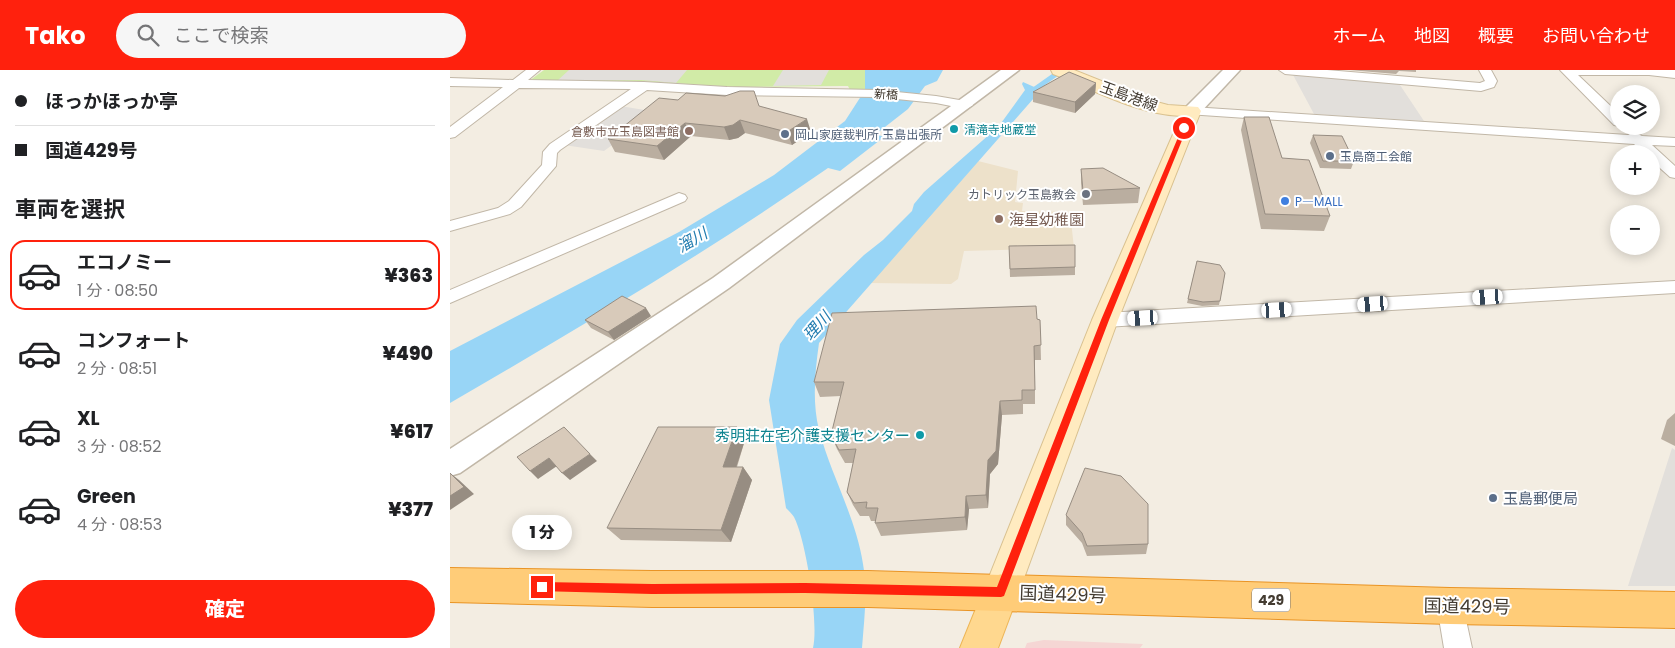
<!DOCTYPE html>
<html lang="ja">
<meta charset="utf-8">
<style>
body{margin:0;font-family:Poppins,"Noto Sans JP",sans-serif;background:#f6f6f6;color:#202124;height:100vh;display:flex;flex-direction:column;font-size:19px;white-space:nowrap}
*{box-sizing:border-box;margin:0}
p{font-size:16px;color:#757577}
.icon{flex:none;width:28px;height:28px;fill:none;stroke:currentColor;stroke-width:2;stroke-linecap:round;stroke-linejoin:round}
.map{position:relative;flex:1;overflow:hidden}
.side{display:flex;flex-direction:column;background:#fff;width:450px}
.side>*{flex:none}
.hud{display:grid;align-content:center;height:110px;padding:0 15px;background:#fff}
.controls{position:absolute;left:1160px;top:15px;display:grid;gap:10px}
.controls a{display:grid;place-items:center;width:50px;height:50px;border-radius:50%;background:#fff;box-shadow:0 2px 12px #0003;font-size:25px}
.end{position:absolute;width:22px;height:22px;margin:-11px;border:6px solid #ff210d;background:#fff;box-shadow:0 0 0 2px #fff}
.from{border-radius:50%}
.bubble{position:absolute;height:35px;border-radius:18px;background:#fff;box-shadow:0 2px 12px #0003;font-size:16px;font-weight:800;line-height:35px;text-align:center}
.car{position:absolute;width:15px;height:30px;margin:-15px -8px;border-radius:6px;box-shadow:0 0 4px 1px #0007;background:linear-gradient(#fff 24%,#345 0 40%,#fff 0 76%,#345 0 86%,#fff 0)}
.hud b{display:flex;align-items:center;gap:18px;height:48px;font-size:19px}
.hud b+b{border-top:1px solid #e0e0e0}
.hud i{width:12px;height:12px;background:#202124}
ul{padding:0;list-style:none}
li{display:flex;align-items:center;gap:15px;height:70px;margin:0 10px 8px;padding:0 5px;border:2px solid transparent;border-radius:15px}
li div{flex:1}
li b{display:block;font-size:19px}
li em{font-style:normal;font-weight:800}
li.selected{border-color:#ff210d}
li>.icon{width:45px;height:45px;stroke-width:1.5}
h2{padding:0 15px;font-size:22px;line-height:60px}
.action{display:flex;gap:10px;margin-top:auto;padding:10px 15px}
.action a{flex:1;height:58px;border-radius:30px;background:#ff210d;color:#fff;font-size:20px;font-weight:800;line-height:58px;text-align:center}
header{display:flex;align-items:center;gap:30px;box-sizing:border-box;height:70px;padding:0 25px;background:#ff210d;color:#fff}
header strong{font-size:24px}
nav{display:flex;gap:28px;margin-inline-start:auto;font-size:18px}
.search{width:350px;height:45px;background:#f6f6f6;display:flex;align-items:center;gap:12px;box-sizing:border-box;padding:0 18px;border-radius:28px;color:#757577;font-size:19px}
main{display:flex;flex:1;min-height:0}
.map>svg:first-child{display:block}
</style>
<header>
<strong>Tako</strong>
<div class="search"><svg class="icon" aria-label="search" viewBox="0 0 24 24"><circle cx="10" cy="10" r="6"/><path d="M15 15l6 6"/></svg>ここで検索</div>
<nav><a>ホーム</a><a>地図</a><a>概要</a><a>お問い合わせ</a></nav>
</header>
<main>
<section class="side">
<div class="hud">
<b><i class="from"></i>ほっかほっか亭</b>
<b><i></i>国道429号</b>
</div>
<h2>車両を選択</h2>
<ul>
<li class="selected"><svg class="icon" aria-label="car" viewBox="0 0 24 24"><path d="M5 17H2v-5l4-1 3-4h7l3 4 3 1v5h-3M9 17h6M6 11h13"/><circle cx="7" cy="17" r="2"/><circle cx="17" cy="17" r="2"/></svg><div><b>エコノミー</b><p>1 分 · 08:50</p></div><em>¥363</em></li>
<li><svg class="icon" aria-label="car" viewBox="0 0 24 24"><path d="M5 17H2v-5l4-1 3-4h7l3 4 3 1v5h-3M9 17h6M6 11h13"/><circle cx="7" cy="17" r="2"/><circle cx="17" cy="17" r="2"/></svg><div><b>コンフォート</b><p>2 分 · 08:51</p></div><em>¥490</em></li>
<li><svg class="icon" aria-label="car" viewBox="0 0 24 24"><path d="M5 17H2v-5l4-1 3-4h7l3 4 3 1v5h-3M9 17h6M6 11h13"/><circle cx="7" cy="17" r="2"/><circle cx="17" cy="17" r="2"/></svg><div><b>XL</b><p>3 分 · 08:52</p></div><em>¥617</em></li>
<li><svg class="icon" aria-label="car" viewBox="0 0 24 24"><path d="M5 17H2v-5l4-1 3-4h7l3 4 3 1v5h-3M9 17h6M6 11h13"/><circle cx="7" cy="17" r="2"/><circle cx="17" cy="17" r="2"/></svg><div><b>Green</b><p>4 分 · 08:53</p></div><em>¥377</em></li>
</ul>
<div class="action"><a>確定</a></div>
</section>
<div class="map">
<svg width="1225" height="578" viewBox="0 0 1225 578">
<rect width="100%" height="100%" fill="#f3ede2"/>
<path fill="#ede1ca" d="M528,91L568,101L565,132L573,133L572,141L620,142L624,178L514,181L508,209L501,214L420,213Z"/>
<path fill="#f5d6d4" d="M594,570L693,574L690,578H575L577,573Z"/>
<path fill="#d1eba7" d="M94,0H415V20H400L398,16H392L285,17L190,11H79Z"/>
<path fill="#e2dfdb" d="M119,0H237L226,13L191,10L107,11Z
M333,0H379L371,15L323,16Z
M842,3L948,12L974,51L864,44Z
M170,36L207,42L154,81L114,75Z
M1222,378L1225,380V516H1178Z"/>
<path fill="#98d5f6" d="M415,0H493L487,11L475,16L458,39L426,64L434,67L390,101L378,98C256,183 129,258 0,333V281L229,162L324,105L395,51L415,20Z
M573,12L591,20L369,273C365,302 362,331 369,360C381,405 406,448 413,494C418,521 414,551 412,578H363C369,553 356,470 344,447C342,444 339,441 336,438L319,330L330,274L347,250L414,185L433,170L462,141L464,134L474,122L549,56L575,20L572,14Z"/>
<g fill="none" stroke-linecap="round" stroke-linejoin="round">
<path stroke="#98d5f6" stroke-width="5" d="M585,19L612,0"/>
<g stroke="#c1b7a7" stroke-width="2">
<path id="minor" d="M76,0H90L78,10L194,12L277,17L427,20L486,26L521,32L523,35L516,39L486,33L427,27L277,25L197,20L110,80L107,83L106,96L71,137L60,144L0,161V151L48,138L59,131L92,95L93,82L100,74L181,19L69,18L5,67L0,68V57L53,17L0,16V8L63,10Z
M829,0H877L1030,13L1035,11L1029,0H1041L1047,11L1044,17L1031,21L835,4Z
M1110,0H1225V8L1199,5H1128L1169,44V56L1164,55Z
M742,37L1178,65L1184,62L1192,66L1225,68V76L1202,75L1225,96V108L1220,107L1201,90V84H1195L1184,74L737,44L735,41Z
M229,123L235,125L237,128L235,131L0,233V220Z
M1225,211V223L655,257L648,255L646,250L648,245L655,243Z
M1000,523L1009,527L1013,536L1022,578H994L987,536L991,527Z"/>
</g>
<g stroke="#c1b7a7" stroke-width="3">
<path id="tertiary" d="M551,0H569L279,218L10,403L0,406V379L263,208Z
M773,0H790L748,45H736L734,41L736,37Z"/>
</g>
<g stroke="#d9c18f" stroke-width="2">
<path id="secondary" d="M601,0H624L699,30L718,35L748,37L751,41L668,250L569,522L564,535L551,540L538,535L533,522L642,250L731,46C686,44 644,20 603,4Z"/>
</g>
<g stroke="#edb556" stroke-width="2">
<path id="primary" d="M551,504L564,509L569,522L548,578H510L538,509Z"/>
</g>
<g stroke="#e99425" stroke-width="2">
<path id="trunk" d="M0,498L202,501H418L1000,518L1225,522V558L1000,554L418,537H202L0,532Z"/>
</g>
<use href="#minor" fill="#fff" fill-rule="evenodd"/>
<use href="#tertiary" fill="#fff" fill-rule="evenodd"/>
<use href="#secondary" fill="#ffebc0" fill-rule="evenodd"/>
<use href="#primary" fill="#ffd88f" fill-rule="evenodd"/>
<use href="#trunk" fill="#ffcc78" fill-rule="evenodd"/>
</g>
<path fill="#baaea0" d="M899,0H966V2L949,1L946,4Z
M646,13L645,24L625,43L583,32V22Z
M228,30L309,37L361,62L342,75L295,63L288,68L279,70L241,66L214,90L165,82L158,69Z
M794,47L832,88L880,146L874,161L811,159L791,60Z
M863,65L904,91L901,99L870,98L860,73Z
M631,99L690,118L688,133L633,135L631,113Z
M625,175V205L560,207L559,176Z
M747,191L775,203L769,235L752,236L737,233Z
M201,246L164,270L141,258L135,250Z
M587,249L590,250L591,290H585V334H573V344L552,345L548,394L540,404L538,438L519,439L517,460L431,466L425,453V451H421L419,446H410L403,435L397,422L403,393H395L387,379L381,365L391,326L370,327L364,312Z
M1225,343V376L1211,369L1217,350Z
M295,370L287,397H293L302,410L281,472L171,470L157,458Z
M616,445L698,474L696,484L637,486L632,473L616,455Z"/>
<path fill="#978d82" d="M646,13L645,24L625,43V32Z
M357,49L361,62L342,75L337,62Z
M290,50L295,63L288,68L279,70L274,57Z
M235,53L241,66L214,90L207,76Z
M196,238L201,246L164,270L158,262Z
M584,276L585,290V334V320Z
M550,331L552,345L548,394L540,404L538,438L536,425L538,390Z
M287,357L295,370L282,410L273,397Z
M140,384L147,391L120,410L112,403Z
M99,388L107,396L88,409L80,401Z
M293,397L302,410L281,472L271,460Z
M0,403L9,410L24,424L0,440Z
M516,426L519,439L517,460L515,447Z"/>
<path fill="#d8caba" stroke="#978d82" d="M619,2L646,13L625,32L583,22Z
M290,21H304L309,36L357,49L337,62L290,50L283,55L274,57L235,53L207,76L158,69L209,28L228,30L236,23L275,26Z
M794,47H819L832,88L859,90L880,146L815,144Z
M863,65L892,66L904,91H873Z
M653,98L690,118L633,121L631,99Z
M625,175V197L560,199L559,176Z
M747,191L770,195L775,203L770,231L753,232L738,229Z
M172,226L196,238L158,262L135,250Z
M586,236L587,249L590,250L591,275L584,276L585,320H572V330L550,331L546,381L538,390L536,425L516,426L515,447L425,453L428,438H416L417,432L404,433L397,422L406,379L389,380L381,365L394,312H364L382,243Z
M114,357L140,384L112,403L99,388L80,401L67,387Z
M208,357H287L273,397H293L271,460L157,458Z
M635,398L671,406L698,434V474L637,476L632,463L616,445Z
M0,403L14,417L0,426Z"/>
<path fill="#ff210d" d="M734,57L737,58L659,250L554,526L551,527L355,523L202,524L88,521L86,517L88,513L92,512L202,514L355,513L547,517L651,250L732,58Z"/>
<g fill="#0f9aa8" stroke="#fff" stroke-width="2">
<circle cx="504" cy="59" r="5"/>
<circle cx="470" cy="365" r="5"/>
</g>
<g fill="#8d6e63" stroke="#fff" stroke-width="2">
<circle cx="239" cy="61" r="5"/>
<circle cx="549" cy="149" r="5"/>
</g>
<g fill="#5c6f8a" stroke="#fff" stroke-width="2">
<circle cx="335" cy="64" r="5"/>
<circle cx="880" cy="86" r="5"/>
<circle cx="1043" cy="428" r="5"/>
</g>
<circle fill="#6b7280" stroke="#fff" stroke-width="2" cx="636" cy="124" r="5"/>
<circle fill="#3f7fe0" stroke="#fff" stroke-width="2" cx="835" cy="131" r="5"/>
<g text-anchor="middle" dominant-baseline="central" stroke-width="4" stroke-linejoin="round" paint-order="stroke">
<g font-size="12" fill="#443c32" stroke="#fff">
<text transform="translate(436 24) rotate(4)">新橋</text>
</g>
<g font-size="12" fill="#0d838f" stroke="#fff" text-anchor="start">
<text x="514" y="59">清滝寺地蔵堂</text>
</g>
<g font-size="12" fill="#785e54" stroke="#fff" text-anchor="end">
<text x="229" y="61">倉敷市立玉島図書館</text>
</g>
<g font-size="12" fill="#4e5e75" stroke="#fff" text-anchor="start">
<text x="345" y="64">岡山家庭裁判所 玉島出張所</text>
<text x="890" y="86">玉島商工会館</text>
</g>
<g font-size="12" fill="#5b616d" stroke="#fff" text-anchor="end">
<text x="626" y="124">カトリック玉島教会</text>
</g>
<g font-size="12" fill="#366cbe" stroke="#fff" text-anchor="start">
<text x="845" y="131">P―MALL</text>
</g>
<rect fill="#fff" stroke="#7c7670" stroke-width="1" x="802" y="518.5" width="38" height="23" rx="4"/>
<g font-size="14" font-weight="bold" fill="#443c32">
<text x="821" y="530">429</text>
</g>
<g font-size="15" fill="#443c32" stroke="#fff">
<text transform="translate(679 26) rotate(20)">玉島港線</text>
</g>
<g font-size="15" fill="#785e54" stroke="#fff" text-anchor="start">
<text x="559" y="149">海星幼稚園</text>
</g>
<g font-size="15" fill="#0d838f" stroke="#fff" text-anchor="end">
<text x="460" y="365">秀明荘在宅介護支援センター</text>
</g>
<g font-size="15" fill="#4e5e75" stroke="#fff" text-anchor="start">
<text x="1053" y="428">玉島郵便局</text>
</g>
<g font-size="16" font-style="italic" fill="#237db0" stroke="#fff">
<text transform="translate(242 170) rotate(-30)">溜川</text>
<text transform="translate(367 256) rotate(-48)">理川</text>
</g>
<g font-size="18" fill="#443c32" stroke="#fff">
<text transform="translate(613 524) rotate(2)">国道429号</text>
<text transform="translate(1017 536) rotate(1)">国道429号</text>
</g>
</g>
</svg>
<div class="controls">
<a><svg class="icon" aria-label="layers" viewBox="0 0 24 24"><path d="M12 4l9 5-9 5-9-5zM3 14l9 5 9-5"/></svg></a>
<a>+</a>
<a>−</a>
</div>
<i class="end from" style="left:734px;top:58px"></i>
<i class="end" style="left:92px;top:517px"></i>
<div class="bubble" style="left:62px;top:445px;width:60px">1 分</div>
<i class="car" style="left:1038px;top:227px;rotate:267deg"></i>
<i class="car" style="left:923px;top:234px;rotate:266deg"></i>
<i class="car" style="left:827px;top:240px;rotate:87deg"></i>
<i class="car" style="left:693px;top:248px;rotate:267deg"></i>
</div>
</main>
